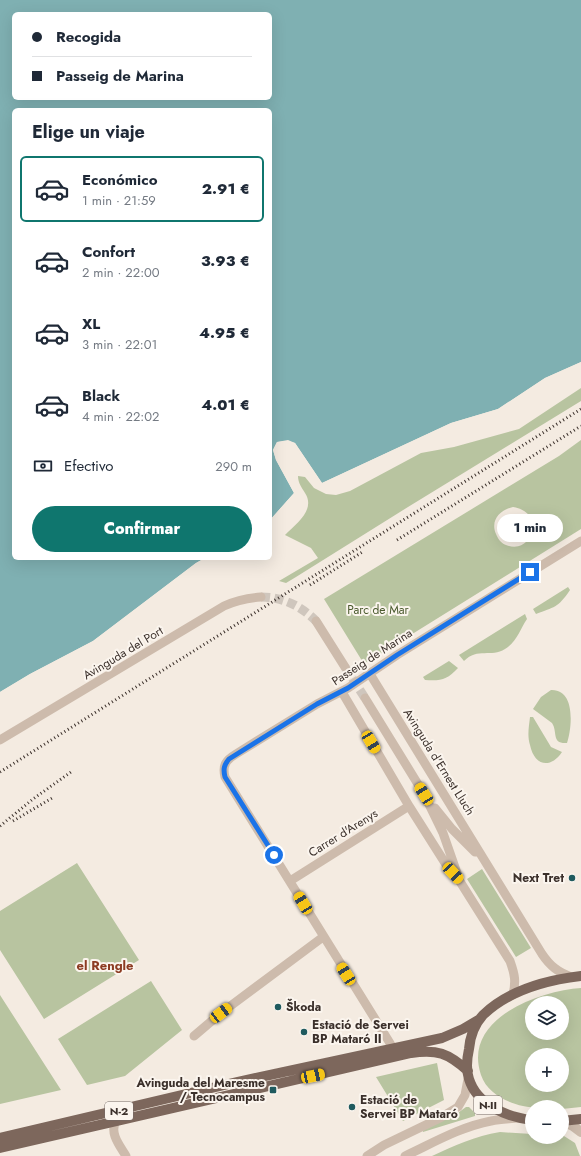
<!DOCTYPE html>
<html lang="es">
<meta charset="utf-8">
<style>
body{margin:0;font-family:Jost,sans-serif;background:#f6f6f7;color:#1f2937;height:100vh;display:flex;flex-direction:column;font-size:15px;white-space:nowrap}
*{box-sizing:border-box;margin:0}
p{font-size:13px;color:#747a83}
.icon{flex:none;width:22px;height:22px;fill:none;stroke:currentColor;stroke-width:2;stroke-linecap:round;stroke-linejoin:round}
.map{position:relative;flex:1;overflow:hidden}
.panel{position:absolute;left:12px;top:108px;width:260px;height:452px;display:flex;flex-direction:column;background:#fff;border-radius:6px;box-shadow:0 4px 16px #0002}
.panel>*{flex:none}
.guide{position:absolute;left:12px;top:12px;width:260px;height:88px;border-radius:6px;box-shadow:0 4px 16px #0002;display:grid;align-content:center;height:88px;padding:0 20px;background:#fff}
.buttons{position:absolute;left:525px;top:996px;display:grid;gap:8px}
.buttons a{display:grid;place-items:center;width:44px;height:44px;border-radius:50%;background:#fff;box-shadow:0 4px 16px #0002;font-size:20px}
.end{position:absolute;width:18px;height:18px;margin:-9px;border:5px solid #1a73e8;background:#fff;box-shadow:0 0 0 2px #fff}
.from{border-radius:50%}
.bubble{position:absolute;height:28px;border-radius:14px;background:#fff;box-shadow:0 4px 16px #0002;font-size:13px;font-weight:800;line-height:28px;text-align:center}
.car{position:absolute;width:12px;height:24px;margin:-12px -6px;border-radius:5px;box-shadow:0 0 3px 1px #0007;background:linear-gradient(#f5c518 24%,#345 0 40%,#f5c518 0 76%,#345 0 86%,#f5c518 0)}
.guide b{display:flex;align-items:center;gap:14px;height:38px;font-size:15px}
.guide b+b{border-top:1px solid #e0e1e3}
.guide i{width:10px;height:10px;background:#1f2937}
ul{padding:0;list-style:none}
li{display:flex;align-items:center;gap:12px;height:66px;margin:0 8px 6px;padding:0 12px;border:2px solid transparent;border-radius:6px}
li div{flex:1}
li b{display:block;font-size:15px}
li em{font-style:normal;font-weight:800}
li.on{border-color:#0f766e}
li>.icon{width:36px;height:36px;stroke-width:1.5}
h2{padding:0 20px;font-size:18px;line-height:48px}
.pay{display:flex;align-items:center;gap:10px;height:44px;padding:0 20px;font-size:15px}
.pay p{margin-inline-start:auto}
.action{display:flex;gap:8px;margin-top:auto;padding:8px 20px}
.action a{flex:1;height:46px;border-radius:24px;background:#0f766e;color:#fff;font-size:16px;font-weight:800;line-height:46px;text-align:center}
.map>svg:first-child{display:block}
</style>
<div class="map">
<svg width="581" height="1156" viewBox="0 0 581 1156">
<rect width="100%" height="100%" fill="#f4ebe1"/>
<path fill="#b8c4a0" fill-rule="evenodd" d="M581,388V401L408,507L296,577L286,583L279,581L318,558L311,548L285,535C296,524 316,510 305,493C302,488 298,483 298,476L305,477L314,488L326,494L336,495L350,491L421,453L454,447L519,429Z
M581,440V529L364,664L324,599L559,456ZM513,507C547,512 532,556 506,545C501,543 498,539 496,534C490,520 500,510 513,507Z
M568,587L570,590C558,608 554,607 536,614L533,609Z
M525,614L527,619C520,629 517,642 505,649C491,658 478,647 464,661L459,655Z
M449,661L458,668C447,680 441,681 425,680L423,677Z
M551,690C576,689 572,728 567,743C551,744 558,732 552,723L533,709L541,697Z
M530,717H533L551,747L562,752C550,770 534,765 530,745C527,736 529,726 530,717Z
M77,863L139,960L44,1019L0,950V911Z
M482,869L531,948L516,957L467,879Z
M151,981L182,1030L125,1076L87,1085L58,1039Z
M581,988V1107L562,1109V1107C549,1107 535,1109 523,1106C506,1102 487,1093 481,1075C462,1019 538,991 581,988ZM532,1003H562V1033H532ZM532,1055H562V1085H532Z
M0,995L61,1090L0,1104Z
M437,1063L444,1100L403,1121L376,1077Z
M466,1107H469L475,1113V1116L423,1132V1130L455,1115Z
M500,1132L532,1134V1137L564,1136L575,1143L580,1156H432C454,1146 475,1136 500,1132Z"/>
<path fill="#7fb0b2" fill-rule="evenodd" d="M0,0H581V362L545,378L498,409L451,423L322,483L295,443L288,440L277,442L273,450L276,460L294,493L270,520V110H14V558H205L196,563L93,641L30,674L0,692ZM14,14H270V98H14Z"/>
<path fill="#f4ebe1" d="M581,362V364L546,379L499,411L451,425L322,485L320,484L294,445L288,443L279,444L275,451L277,459L296,493L270,522V520L294,493L276,460L273,450L277,442L287,441L295,443L322,483L451,423L498,409L545,378Z
M205,558H207L206,560L197,564L94,643L31,676L0,694V692L30,674L93,641L196,563Z"/>
<g fill="none" stroke-linecap="round" stroke-linejoin="round">
<path stroke="#cfc6bd" stroke-width="9" stroke-dasharray="9 4.5" stroke-linecap="butt" d="M261,597C283,597 301,606 316,621
M345,667L365,698"/>
<path stroke="#cdbbac" stroke-width="9" d="M316,621L345,667
M370,674L542,954C550,966 558,972 571,977
M342,692L409,806L447,866L459,880L510,961C515,975 516,981 513,995
M365,698L424,794L443,833L458,876
M0,740L224,606C237,600 247,598 261,597
M435,808L452,829L475,852
M290,881L409,806
M194,1036L221,1013L323,937
M393,1048L225,777C222,765 226,760 236,754L317,704L348,688L397,655L581,541
M116,1121C109,1133 120,1146 126,1156
M367,1156L384,1145L440,1118L458,1107L465,1095L468,1079
M405,1156C433,1143 460,1127 491,1121C500,1119 509,1119 518,1118"/>
<path stroke="#cdbbac" stroke-width="10" d="M563,1121L573,1126L581,1132"/>
<path stroke="#7d675c" stroke-width="10" d="M532,1120C507,1117 477,1105 469,1079C466,1070 467,1058 469,1049C470,1037 475,1024 483,1015C508,991 547,980 581,976
M562,1121L581,1119
M0,1138L237,1082L442,1038L463,1029L480,1019
M0,1148L411,1053C437,1049 448,1053 468,1071"/>
<path stroke="#3b302b" stroke-width="3" stroke-dasharray="1 3" stroke-linecap="butt" d="M397,540L581,426
M310,585L364,551
M0,772L581,409
M13,821L54,797
M0,826L33,799L71,772"/>
</g>
<g fill="none" stroke-linecap="round" stroke-linejoin="round">
<path stroke="#1a73e8" stroke-width="5" d="M274,855L225,777C223,769 224,765 229,759L317,704L348,688L397,655L530,572"/>
</g>
<g fill="#1f5a5e" stroke="#fbf5ee" stroke-width="1.5">
<circle cx="572" cy="878" r="4"/>
<circle cx="278" cy="1007" r="4"/>
<circle cx="304" cy="1032" r="4"/>
<rect x="269" y="1086" width="8" height="8" rx="2"/>
<circle cx="352" cy="1107" r="4"/>
</g>
<g text-anchor="middle" dominant-baseline="central" stroke-width="4" stroke-linejoin="round" paint-order="stroke">
<g fill="#fbf5ee" stroke="#756b66" stroke-width="1">
<rect x="474" y="1096" width="28" height="18" rx="3"/>
<rect x="105" y="1102" width="28" height="18" rx="3"/>
</g>
<g font-size="11" font-weight="bold" fill="#3b302b">
<text x="488" y="1105">N-II</text>
<text x="119" y="1111">N-2</text>
</g>
<g font-size="12" fill="#4a5a2e" stroke="#fbf5ee">
<text x="378" y="610">Parc de Mar</text>
</g>
<g font-size="12" fill="#3b302b" stroke="#fbf5ee">
<text transform="translate(123 653) rotate(-31)">Avinguda del Port</text>
<text transform="translate(372 657) rotate(-33)">Passeig de Marina</text>
<text transform="translate(439 762) rotate(58)">Avinguda d'Ernest Lluch</text>
<text transform="translate(343 833) rotate(-32)">Carrer d'Arenys</text>
</g>
<g font-size="12" font-weight="bold" fill="#3b302b" stroke="#fbf5ee" text-anchor="start">
<text x="564" y="878" text-anchor="end">Next Tret</text>
<text x="286" y="1007">Škoda</text>
<text x="312" y="1025">Estació de Servei<tspan x="312" dy="14">BP Mataró II</tspan></text>
<text x="265" y="1083" text-anchor="end">Avinguda del Maresme<tspan x="265" dy="14">/ Tecnocampus</tspan></text>
<text x="360" y="1100">Estació de<tspan x="360" dy="14">Servei BP Mataró</tspan></text>
</g>
<g font-size="13" font-weight="bold" fill="#8c3b22" stroke="#fbf5ee">
<text x="105" y="965">el Rengle</text>
</g>
</g>
</svg>
<div class="buttons">
<a><svg class="icon" aria-label="layers" viewBox="0 0 24 24"><path d="M12 4l9 5-9 5-9-5zM3 14l9 5 9-5"/></svg></a>
<a>+</a>
<a>−</a>
</div>
<i class="end from" style="left:274px;top:855px"></i>
<i class="end" style="left:530px;top:572px"></i>
<div class="bubble" style="left:497px;top:514px;width:66px">1 min</div>
<i class="car" style="left:371px;top:742px;rotate:149deg"></i>
<i class="car" style="left:424px;top:794px;rotate:328deg"></i>
<i class="car" style="left:453px;top:873px;rotate:137deg"></i>
<i class="car" style="left:303px;top:903px;rotate:329deg"></i>
<i class="car" style="left:346px;top:974px;rotate:328deg"></i>
<i class="car" style="left:221px;top:1013px;rotate:53deg"></i>
<i class="car" style="left:313px;top:1076px;rotate:78deg"></i>
<div class="guide">
<b><i class="from"></i>Recogida</b>
<b><i></i>Passeig de Marina</b>
</div>
<section class="panel">
<h2>Elige un viaje</h2>
<ul>
<li class="on"><svg class="icon" aria-label="car" viewBox="0 0 24 24"><path d="M5 17H2v-5l4-1 3-4h7l3 4 3 1v5h-3M9 17h6M6 11h13"/><circle cx="7" cy="17" r="2"/><circle cx="17" cy="17" r="2"/></svg><div><b>Económico</b><p>1 min · 21:59</p></div><em>2.91 €</em></li>
<li><svg class="icon" aria-label="car" viewBox="0 0 24 24"><path d="M5 17H2v-5l4-1 3-4h7l3 4 3 1v5h-3M9 17h6M6 11h13"/><circle cx="7" cy="17" r="2"/><circle cx="17" cy="17" r="2"/></svg><div><b>Confort</b><p>2 min · 22:00</p></div><em>3.93 €</em></li>
<li><svg class="icon" aria-label="car" viewBox="0 0 24 24"><path d="M5 17H2v-5l4-1 3-4h7l3 4 3 1v5h-3M9 17h6M6 11h13"/><circle cx="7" cy="17" r="2"/><circle cx="17" cy="17" r="2"/></svg><div><b>XL</b><p>3 min · 22:01</p></div><em>4.95 €</em></li>
<li><svg class="icon" aria-label="car" viewBox="0 0 24 24"><path d="M5 17H2v-5l4-1 3-4h7l3 4 3 1v5h-3M9 17h6M6 11h13"/><circle cx="7" cy="17" r="2"/><circle cx="17" cy="17" r="2"/></svg><div><b>Black</b><p>4 min · 22:02</p></div><em>4.01 €</em></li>
</ul>
<div class="pay"><svg class="icon" aria-label="cash" viewBox="0 0 24 24"><path d="M3 7h18v10H3z"/><circle cx="12" cy="12" r="2"/></svg>Efectivo<p>290 m</p></div>
<div class="action"><a>Confirmar</a></div>
</section>
</div>
